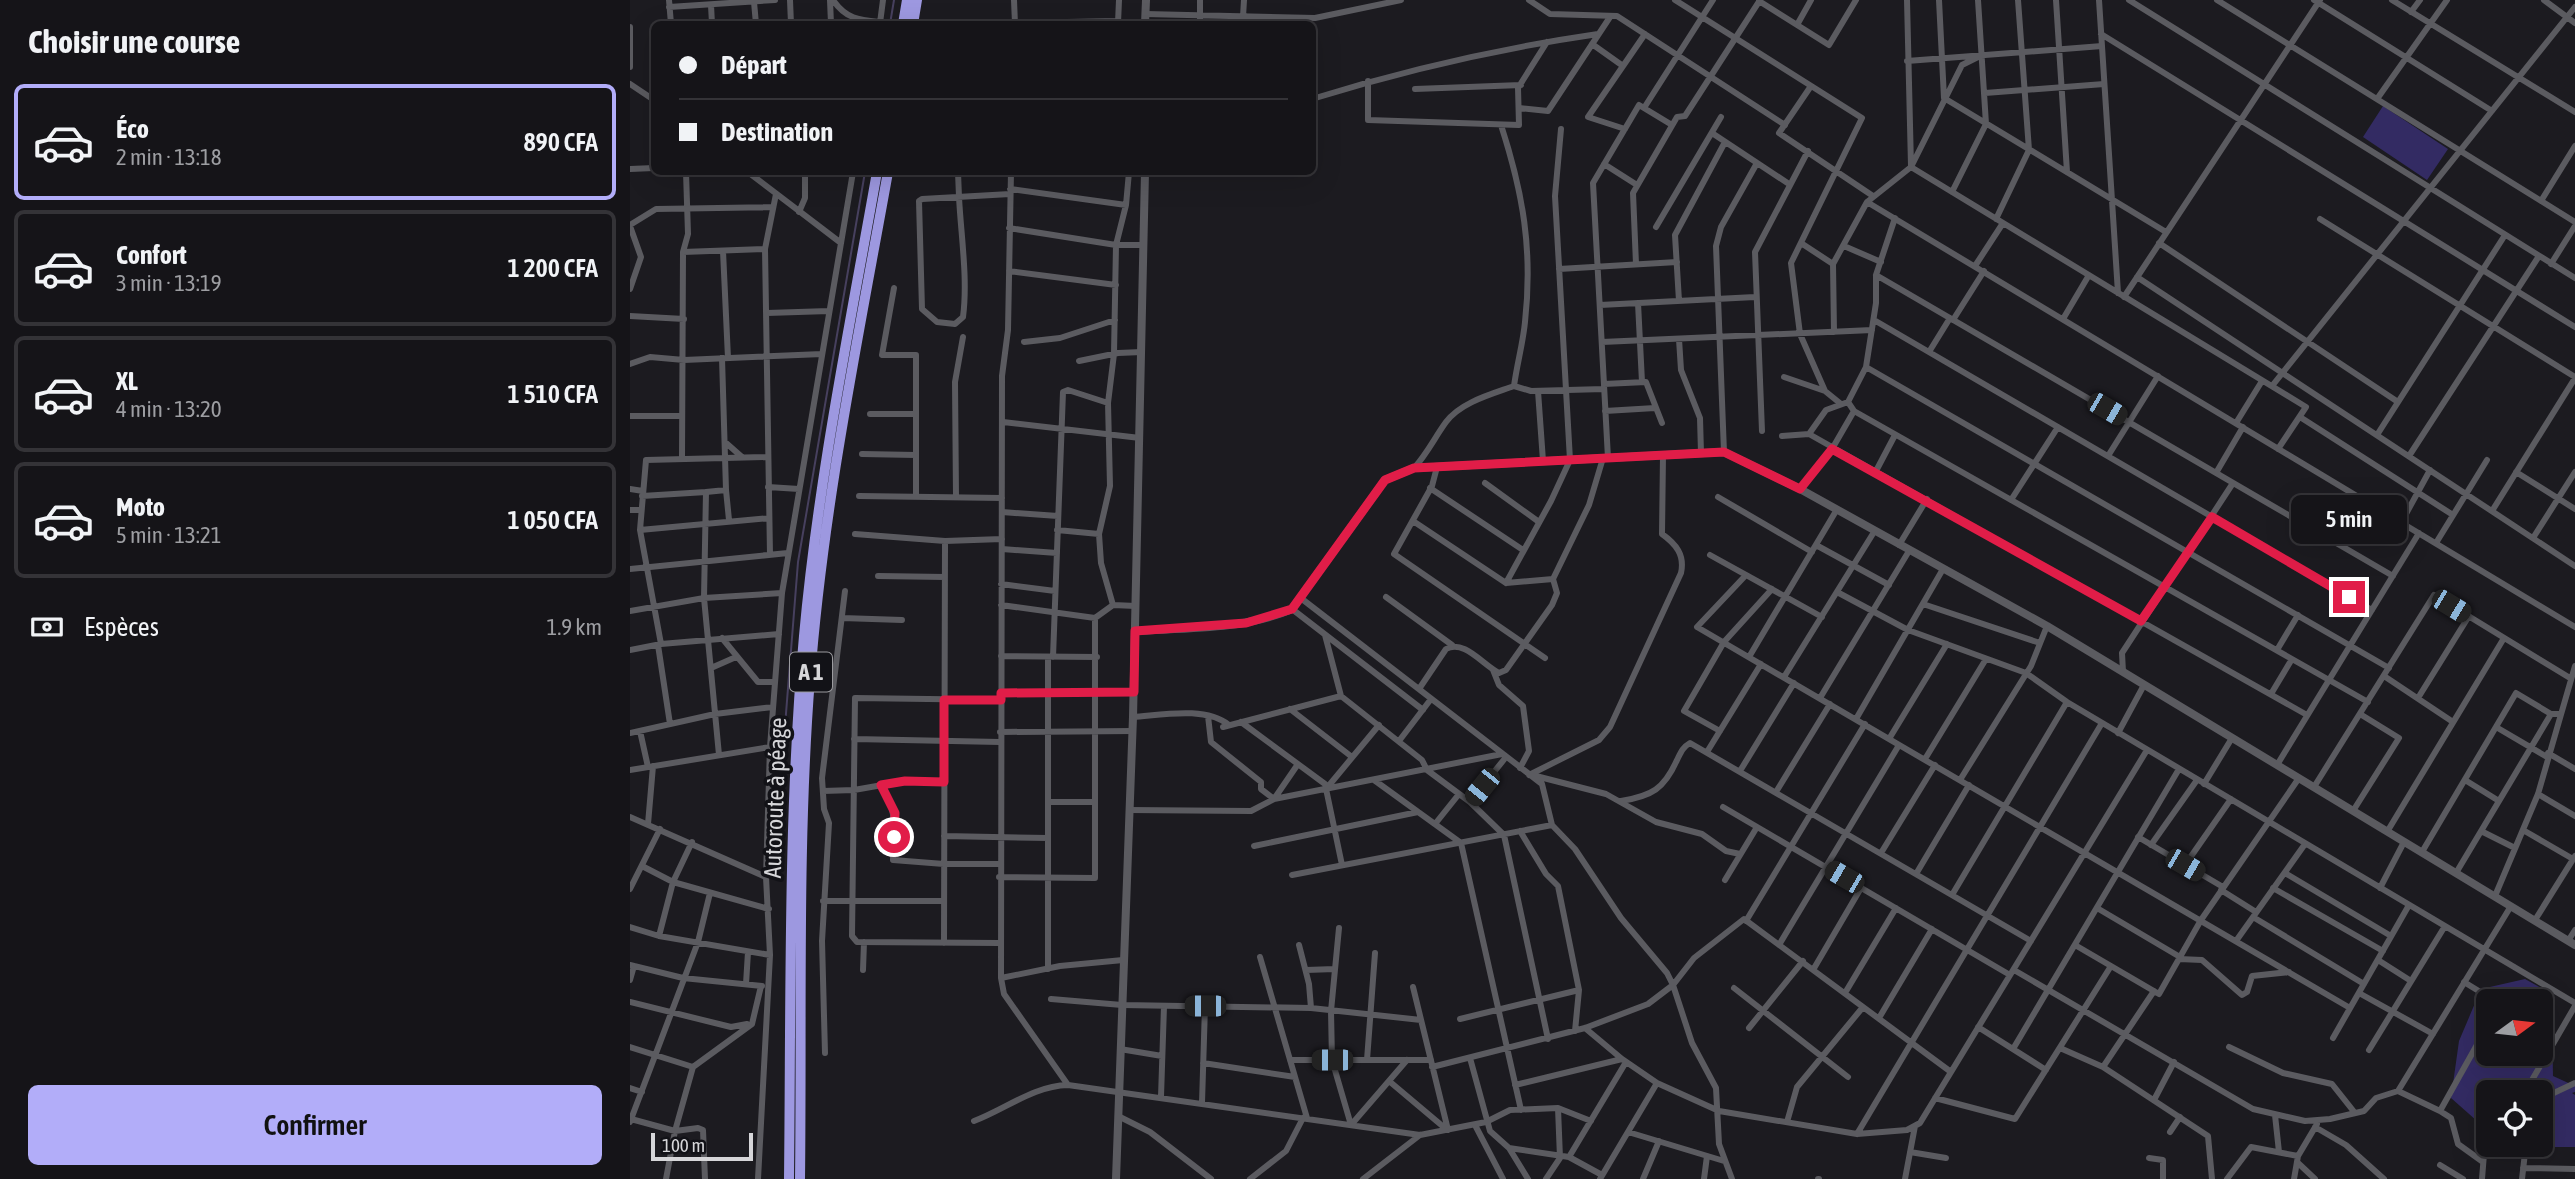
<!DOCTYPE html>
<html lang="fr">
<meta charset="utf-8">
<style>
body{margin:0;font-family:"Asap Condensed",sans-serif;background:#1e1d21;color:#f1f3f6;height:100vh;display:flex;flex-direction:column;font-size:26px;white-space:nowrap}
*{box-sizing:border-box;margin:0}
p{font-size:23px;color:#9d9ea2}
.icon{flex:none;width:38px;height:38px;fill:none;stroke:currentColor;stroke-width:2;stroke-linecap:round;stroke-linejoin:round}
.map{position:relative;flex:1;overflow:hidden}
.drawer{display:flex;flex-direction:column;background:#151418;width:630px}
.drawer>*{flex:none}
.hud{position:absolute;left:21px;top:21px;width:665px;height:154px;border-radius:10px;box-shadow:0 7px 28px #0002,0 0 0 2px #343337;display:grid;align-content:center;height:154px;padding:0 28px;background:#151418}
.needle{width:46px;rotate:75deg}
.buttons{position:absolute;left:1846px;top:989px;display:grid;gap:14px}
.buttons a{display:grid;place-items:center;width:77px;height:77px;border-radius:10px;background:#151418;box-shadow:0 7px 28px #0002,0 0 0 2px #343337;font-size:35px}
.scale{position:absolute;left:21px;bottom:18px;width:102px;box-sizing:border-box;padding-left:7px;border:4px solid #d6d6d9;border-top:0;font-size:19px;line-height:24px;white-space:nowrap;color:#d6d6d9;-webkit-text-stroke:5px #121217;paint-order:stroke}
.end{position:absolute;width:32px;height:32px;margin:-16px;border:9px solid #e11d48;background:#fff;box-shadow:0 0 0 4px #fff}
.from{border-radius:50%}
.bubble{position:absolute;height:49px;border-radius:10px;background:#151418;box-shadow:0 7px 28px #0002,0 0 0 2px #343337;font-size:23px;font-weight:600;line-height:49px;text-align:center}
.car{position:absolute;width:21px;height:42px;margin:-21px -10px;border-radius:9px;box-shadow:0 0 5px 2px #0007;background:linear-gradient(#222 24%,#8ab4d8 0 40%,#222 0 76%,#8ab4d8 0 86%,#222 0)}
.hud b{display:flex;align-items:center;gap:24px;height:66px;font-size:26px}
.hud b+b{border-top:2px solid #343337}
.hud i{width:18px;height:18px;background:#f1f3f6}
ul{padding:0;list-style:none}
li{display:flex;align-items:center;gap:21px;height:116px;margin:0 14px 10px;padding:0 14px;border:4px solid #343337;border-radius:10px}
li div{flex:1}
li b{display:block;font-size:26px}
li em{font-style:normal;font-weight:600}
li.on{border-color:#b2adf9}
li>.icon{width:63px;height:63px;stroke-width:1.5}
h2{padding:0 28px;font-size:32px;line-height:84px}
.pay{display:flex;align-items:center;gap:18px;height:77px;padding:0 28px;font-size:26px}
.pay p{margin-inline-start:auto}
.action{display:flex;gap:14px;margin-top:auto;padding:14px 28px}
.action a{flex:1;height:80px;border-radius:10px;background:#b2adf9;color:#111;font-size:28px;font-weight:600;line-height:80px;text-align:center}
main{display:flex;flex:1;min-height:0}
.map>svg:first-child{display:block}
</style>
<main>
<section class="drawer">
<h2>Choisir une course</h2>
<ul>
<li class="on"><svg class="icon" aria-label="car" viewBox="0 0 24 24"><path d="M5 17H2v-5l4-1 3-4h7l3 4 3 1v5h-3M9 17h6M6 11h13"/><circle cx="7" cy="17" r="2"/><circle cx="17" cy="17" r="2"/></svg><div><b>Éco</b><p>2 min · 13:18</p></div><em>890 CFA</em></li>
<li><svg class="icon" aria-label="car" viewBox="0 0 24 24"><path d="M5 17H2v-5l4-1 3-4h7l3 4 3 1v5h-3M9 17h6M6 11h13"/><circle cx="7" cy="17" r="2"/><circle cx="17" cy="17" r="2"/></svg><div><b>Confort</b><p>3 min · 13:19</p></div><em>1 200 CFA</em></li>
<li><svg class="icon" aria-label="car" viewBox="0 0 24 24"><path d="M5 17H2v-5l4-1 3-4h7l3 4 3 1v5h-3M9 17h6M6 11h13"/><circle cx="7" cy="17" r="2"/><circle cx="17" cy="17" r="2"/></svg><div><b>XL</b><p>4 min · 13:20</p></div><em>1 510 CFA</em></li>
<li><svg class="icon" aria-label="car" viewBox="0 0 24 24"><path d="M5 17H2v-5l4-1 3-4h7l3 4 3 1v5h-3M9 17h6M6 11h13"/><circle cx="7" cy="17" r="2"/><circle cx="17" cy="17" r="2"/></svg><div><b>Moto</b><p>5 min · 13:21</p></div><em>1 050 CFA</em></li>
</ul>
<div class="pay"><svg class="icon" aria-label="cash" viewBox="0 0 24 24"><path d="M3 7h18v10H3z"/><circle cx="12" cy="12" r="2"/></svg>Espèces<p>1.9 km</p></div>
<div class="action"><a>Confirmer</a></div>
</section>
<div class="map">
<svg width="1945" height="1179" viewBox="0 0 1945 1179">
<rect width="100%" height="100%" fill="#1c1b20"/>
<path fill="#332b63" d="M1753,106L1818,149L1797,180L1733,137Z
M1895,979L1913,989L1910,1001H1858V1054H1911V1008L1922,1026L1923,1076L1945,1086V1092L1942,1093L1945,1095V1147H1899L1911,1144V1092H1858V1123L1847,1121L1821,1098L1829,1041L1851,989Z"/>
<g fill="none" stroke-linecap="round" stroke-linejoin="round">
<path stroke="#47405e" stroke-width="2" d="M260,24L264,0
M155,726L168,562L235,172"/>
<path stroke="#5b5b60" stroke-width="6" d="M39,0L41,24
M160,0L161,24
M200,0L201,24
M203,0C216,19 229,20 250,22
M384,0L385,24
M899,0L920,14L987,16L1155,125
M1045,0L1232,118L1161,263L1170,334L1195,391L1211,404
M1277,0L1281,166
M1309,0L1314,98L1536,232
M1426,0L1437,172
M1469,0L1488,293
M1499,0L1945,278
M1587,0L1945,222
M1684,0L1862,111
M1762,0L1945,112
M1914,0L1945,23
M1129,1L1199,45L1226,0
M124,2L126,24
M81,5L82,24
M39,7L145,0
M1781,12L1790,0
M515,14L685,18L771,0
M613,17L614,0
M250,23L253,0
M385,23L488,21
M488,23L489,0
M570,24V0
M1167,25L1181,0
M0,27V67
M1471,34L1945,327
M962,44L993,66
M1277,61L1472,46
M738,81V120L889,125L888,88L917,42
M0,84L24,100
M1181,86L1149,133L1243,196
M785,89L891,85
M1355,93L1474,84
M682,99C775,70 872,48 968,34
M1747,99L1817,0
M889,108L918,111L980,17
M1014,108L1083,0
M871,125C893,193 903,250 895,322C893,343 887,364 884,386
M995,129L958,117L1015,34
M1082,133L1159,184
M974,164L1007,185
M1281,167L1676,407L1648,449
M0,169L24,168
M118,172L211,243
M328,172L329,197C331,236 338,279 333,317L325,324L307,322L292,309L289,201L292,199L380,194
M381,172L378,330L372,376L371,978L374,994L438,1085
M380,189L496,205
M1322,192L1356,124L1348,0
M1911,201L1945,146
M1237,202L1945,627
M169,212L175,198V172
M1366,219L1399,150L1388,0
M1690,219L1945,377
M0,225L26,209L143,207
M0,226L11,257L0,289
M1026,227L1091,117
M379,228L486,245H514
M1171,243L1203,264
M1529,243L1768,402
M1214,246L1251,262
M93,251L98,358
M53,252L135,249
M1006,264L1003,193L1047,117L1055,116L1130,0
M1921,264L1945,226
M1345,266L1373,223
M929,269L1047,262
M379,271L486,285
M1246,275L1763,576
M1507,277L1945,566
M264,288L252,355H286V497
M1494,297L1690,0
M1049,301L1045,235L1095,142
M1008,303L1012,382
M970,305L1125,297
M137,313L199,311
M0,316L54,319
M1433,319L1459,275
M1244,320L1742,610
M1323,320L1354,271
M1204,332L1203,264L1237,202L1281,167L1332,65L1352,55
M1049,339L1051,370L1070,418L1071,453
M394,342L430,338L485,320
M972,342L1242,330
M1299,352L1320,318
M92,358L96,490
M449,361L488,353L512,352
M0,364L20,357L54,360L192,354
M1236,367L1759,668
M1154,377L1195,391
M974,384L1016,382L1032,423
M1642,386L1945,7
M908,391L913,461
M1218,402L1224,411L1738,702
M975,411L1025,408
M240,414H286
M0,416H51
M1670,417L1823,515
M373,422L510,438
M1606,423L1632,381
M1132,431L1125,252L1178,151
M1179,434L1196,410L1218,402L1236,367L1246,303V275L1265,218
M1747,435L1875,235
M1152,436L1179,434L1677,715
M95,442L112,457
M1094,452L1086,246L1091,227L1127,163
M232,454L286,455
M1478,456L1528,376
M1779,456L1909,256
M978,458L963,183L1009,105L1042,125
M52,459L53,252L58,234L56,172
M807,467L802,486L764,554L915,658
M784,468C797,454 805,437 816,422C831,402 862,394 884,386L901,391L974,389
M1246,471L1265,435
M1886,472L1945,509
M1586,473L1613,427
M855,483L909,522
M138,487L169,489
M800,488L893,550
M0,489L13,491
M1170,489L1202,449L1224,411
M12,496L76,492
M229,496L372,498
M326,497L325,382L333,337
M1088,497L1182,552
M1381,500L1428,427
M0,510H11
M1862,511L1945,378
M372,512L428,516
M783,521L876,583L923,579
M1771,523L1800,470
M10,530L139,518
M427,530L469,534
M225,534L315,541L372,539
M1903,538L1945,472
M1806,543L1857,460
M1186,545L1259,585
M1269,545L1297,499
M372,549L427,553
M140,555L135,249L146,194
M1080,555L1192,617
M0,569L158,553
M1116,575L1067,627L1720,1008
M248,576L315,577
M876,583L921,501L940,460L925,196L931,129
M371,584L425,591
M1207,592L1278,630L1396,673L1437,702L1945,1003
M756,597L822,645
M672,599L912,784L922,825L945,849L991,918L1037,973L1043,985L1062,1043L1086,1088L1089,1144L1102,1179
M1293,604L1410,643
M371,605L465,618L483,605L506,606
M483,605L471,563L469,534L480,486L478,403L484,354L486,245L496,205L499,172
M662,609L793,710
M0,611L74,598L152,593
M212,618L272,620
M695,635L711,696L792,760L797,770L840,802L874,835L918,1039
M92,638L128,682H145
M31,644L10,530L16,460L138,457
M28,645L40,724
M0,650L31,644L149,634
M1647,650L1668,615
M371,656L467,657
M418,657V969
M423,657L433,392L438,390L478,403
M1119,657L1206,511
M81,668L106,657
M863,670L869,685L893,706L899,751L890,768
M1493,672L1492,653L1603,483
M1754,676L1823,722
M1154,677L1244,532
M789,689L816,649C834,639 853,665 869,673L876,670L922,605L927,593L923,579L959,505L973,458
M371,693L504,692
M1641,694L1662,659
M1190,698L1279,551
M1788,698L1839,616
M660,709L722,757
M578,716L581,742L631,782V789L644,799
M503,717C532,715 575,706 599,725
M1226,719L1313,569
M611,722L695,784L712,865
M593,727L711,696
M1866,727L1917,757
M10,731L18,767
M1090,731L1054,711L1094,642L1142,589
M370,732L503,731
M0,733L85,714L143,707
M1488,733L1514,685
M224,739L370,742
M1259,739L1317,644
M769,741L801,699
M1077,752L1131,664
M1918,753L1945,769
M89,755L74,598L76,492L96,490L99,520
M1295,759L1356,659
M1647,765L1789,533
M0,770L140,747
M1110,771L1164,683
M899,775L969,740L980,727L1051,573C1055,555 1046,544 1032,534L1033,455
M902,775L976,794L1026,822L1072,834L1096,851L1110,854
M744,780L831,843L891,1110
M1330,780L1401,666L1417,626
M1835,780L1869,801
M1574,784L1602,738
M251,785C268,809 264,831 263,860L314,864H369
M1684,787L1804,595L1940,678
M696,789L749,725
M193,791L224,790L275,781L314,782
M1146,792L1200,704
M1908,794L1945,816
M644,799L668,764
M991,801C1022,796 1034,789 1047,760C1051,752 1053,747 1060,743L1401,941
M418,802H463
M840,802L876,757
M1093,807L1380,975
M499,810L621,811L644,799L872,754
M1723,811L1769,738L1730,714
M0,817L136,877
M18,824L23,766
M805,824L829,794
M1893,830L1943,859
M890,831L916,874L928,886L949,990L945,1031
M1851,831L1885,848
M1757,832L1874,638
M314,836L418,838
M1508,837L1593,887
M1521,845L1567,780
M624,846L788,812
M1792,852L1886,693L1921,714H1929
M1251,853L1305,765
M1555,865L1601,799
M12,866L43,882L139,909
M1655,873L1761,936
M1826,873L1921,714
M1286,874L1339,785
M662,875L922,825
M369,877L465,878V618
M1095,880L1127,827
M1643,888L1753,951
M1750,888L1774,842
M0,889L30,829
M1591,890L1626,912
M1322,895L1437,702
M1865,896L1908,794L1945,666
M193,901H314
M1467,908L1550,957
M1623,917L1734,984
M1905,920L1945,856
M1116,921L1235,724
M0,927L29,936L140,955
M709,928L701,1011L702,1060L721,1125
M29,936L43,882L62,842
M1606,941L1675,844
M1938,941L1945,930
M314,943L315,541
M369,943L227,942L222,936L225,698L371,700
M669,945L679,984L681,1008
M1149,945L1269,745
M1445,945L1529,994L1571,920L1669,778
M630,957L677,1118
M1549,959L1572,960L1612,995L1617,992L1622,976L1659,972
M1748,960L1781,981
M0,965L53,978L132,986
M233,970L234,942
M676,970L705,969
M1183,970L1231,888
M1384,970L1623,1109L1675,1121L1700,1119L1734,1111L1746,1098L1768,1091L1810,1111L1858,1025
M371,978L430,966L493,960
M0,980L4,966
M1834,982L1865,1001
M116,984L118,952
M783,987L818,1130
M1104,988L1218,1077
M1215,993L1266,908
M1729,993L1803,1034
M421,999L492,1005L681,1008L791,1020
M0,1002L101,1027L117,1024
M1249,1018L1302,929
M830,1019L949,990
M1348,1027L1416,1070
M955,1028L992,1059L1027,1083L1089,1111L1227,1134L1277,1130L1290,1123L1517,750
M1119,1028L1173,961
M1911,1029L1926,1038
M1703,1038L1779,905
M0,1047L63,1067L122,1024L131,986
M1599,1047L1653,1073L1702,1084L1725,1113
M1430,1048L1473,1067L1578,1136L1582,1179
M490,1049L532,1056
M1383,1049L1549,769
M1739,1050L1815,926
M195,1053L192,941L199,823L194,809L192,778L215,591
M840,1058L860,1131L879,1148L898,1179
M660,1060H801
M737,1060L745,953
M573,1063L665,1077
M802,1067L955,1028L1018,1004L1043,985L1064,958L1114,919L1321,1072
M1473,1067L1524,991
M759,1081L816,1129
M885,1085L992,1059
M0,1088L12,1092
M1768,1091L1881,906
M1895,1092L1945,1006
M531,1097L534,1006
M1305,1098L1385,1119L1481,966
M1911,1099L1945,1083
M1524,1100L1544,1062
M572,1103L575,1006
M1810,1111L1821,1118L1828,1144L1853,1162
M1645,1115L1649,1152
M488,1116L520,1132L581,1179
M1,1119L45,1131L68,1128L73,1130L75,1179
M344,1121C376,1109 403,1086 438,1085L790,1135L856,1122L880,1110L928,1108L961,1121
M0,1122L68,942L80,893
M1157,1122L1167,1087L1233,1007
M721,1125L777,1060
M845,1125L873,1179
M1685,1127L1716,1145L1754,1179
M998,1132L1094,1161
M1540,1132L1550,1117
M1227,1134L1472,723
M879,1148L939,1157L972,1175
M1280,1152L1316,1158
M939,1157L996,1062
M1519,1158L1533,1160V1179
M1667,1162L1685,1179
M1810,1165L1833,1179
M1893,1168L1945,1169
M36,1179L45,1131L63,1067
M128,1179L140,955L136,877L140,747L152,593L223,172
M620,1179L656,1151L673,1118
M733,1179L790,1135
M916,1179L930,1158L928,1108
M970,1179L1027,1083
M1013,1179L1029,1141
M1074,1179L1077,1156
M1188,1179H1189
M1275,1179L1285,1126
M1597,1179L1621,1147L1668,1156
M1664,1179L1668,1156L1687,1124
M1852,1179L1857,1116
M1892,1179L1896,1144"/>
<path stroke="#5b5b60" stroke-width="8" d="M515,24L516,0
M505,631C557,628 613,630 662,609L755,480L784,468L1094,452L1170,489L1417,626L1945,945
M486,1179L503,717L515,172"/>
<path stroke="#9d98e0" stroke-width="10" d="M273,24L277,0
M283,24L287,0
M159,1179C161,998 158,816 174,636C188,480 220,325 247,172
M170,1179C172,1012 167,844 180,678C193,507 228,339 258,172"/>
</g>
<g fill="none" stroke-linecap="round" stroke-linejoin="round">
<path stroke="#e11d48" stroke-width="9" d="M264,837L265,813L251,785L275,781L314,782V700H371V693L504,692L505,631L616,623L662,609L755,480L784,468L1094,452L1170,489L1202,449L1511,621L1582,517L1719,597"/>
</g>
<g text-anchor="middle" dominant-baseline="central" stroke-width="7" stroke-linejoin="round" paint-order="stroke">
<rect fill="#121217" stroke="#9b9b9f" stroke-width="2" x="160" y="652.5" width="42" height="39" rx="5"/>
<g font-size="23" font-weight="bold" fill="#d6d6d9">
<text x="181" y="672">A 1</text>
</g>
<g font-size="24" fill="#d6d6d9" stroke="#121217">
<text transform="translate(145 798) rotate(-88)">Autoroute à péage</text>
</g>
</g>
</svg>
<div class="buttons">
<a><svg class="needle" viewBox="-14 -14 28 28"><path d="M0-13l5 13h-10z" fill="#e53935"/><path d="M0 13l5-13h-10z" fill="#9d9ea2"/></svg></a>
<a><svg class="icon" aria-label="locate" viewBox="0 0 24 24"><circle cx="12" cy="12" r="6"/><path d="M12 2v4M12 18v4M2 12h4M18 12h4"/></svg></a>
</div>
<div class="scale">100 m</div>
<i class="end from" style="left:264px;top:837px"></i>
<i class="end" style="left:1719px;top:597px"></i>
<div class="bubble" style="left:1661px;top:495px;width:116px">5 min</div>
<i class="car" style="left:1477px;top:409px;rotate:120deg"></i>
<i class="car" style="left:1821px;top:606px;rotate:121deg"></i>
<i class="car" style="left:852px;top:787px;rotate:219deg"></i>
<i class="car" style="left:1555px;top:865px;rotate:120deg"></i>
<i class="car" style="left:1214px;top:877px;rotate:300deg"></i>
<i class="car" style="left:575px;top:1006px;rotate:270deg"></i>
<i class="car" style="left:702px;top:1060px;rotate:270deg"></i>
<div class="hud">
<b><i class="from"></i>Départ</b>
<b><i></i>Destination</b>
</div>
</div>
</main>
